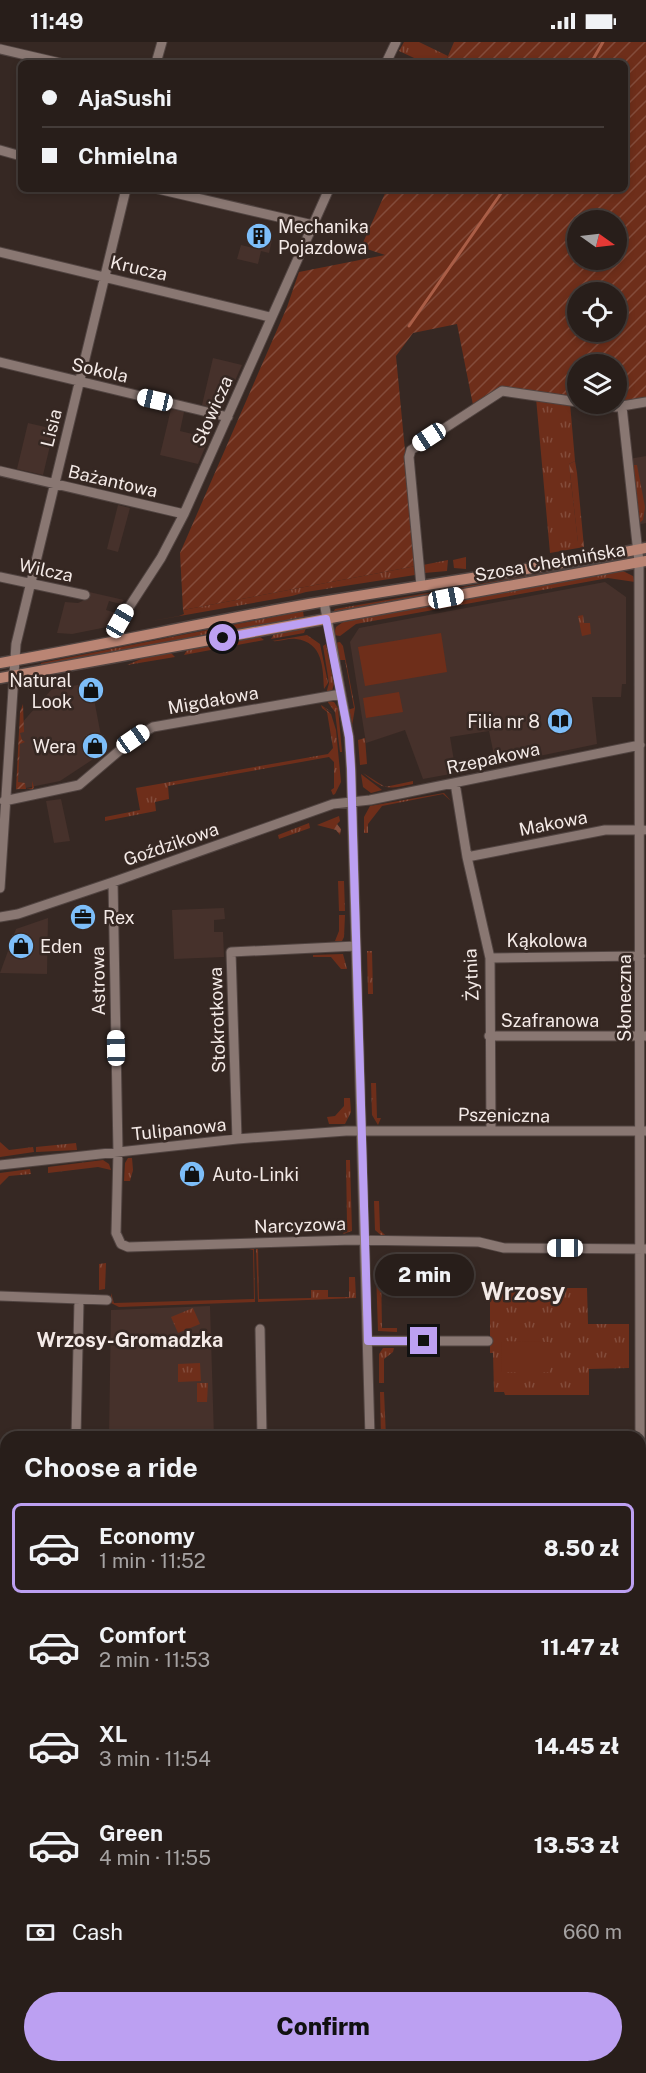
<!DOCTYPE html>
<meta charset="utf-8">
<style>
body{margin:0;font-family:"Public Sans",sans-serif;background:#342b27;color:#f1f3f6;height:100vh;display:flex;flex-direction:column;font-size:22px;white-space:nowrap}
*{box-sizing:border-box;margin:0}
p{font-size:20px;color:#a5a2a2}
.icon{flex:none;width:33px;height:33px;fill:none;stroke:currentColor;stroke-width:2;stroke-linecap:round;stroke-linejoin:round}
.map{position:relative;flex:1;overflow:hidden}
.side{position:absolute;left:0px;top:1389px;width:646px;height:642px;display:flex;flex-direction:column;background:#281e1a;border-radius:18px 18px 0 0;box-shadow:0 3px 9px #0003,0 0 0 2px #443c39}
.side>*{flex:none}
.top-card{position:absolute;left:18px;top:18px;width:610px;height:132px;border-radius:9px;box-shadow:0 3px 9px #0003,0 0 0 2px #443c39;display:grid;align-content:center;height:132px;padding:0 24px;background:#281e1a}
.needle{width:39px;rotate:104deg}
.fabs{position:absolute;left:567px;top:168px;display:grid;gap:12px}
.fabs a{display:grid;place-items:center;width:60px;height:60px;border-radius:50%;background:#281e1a;box-shadow:0 3px 9px #0003,0 0 0 2px #443c39;font-size:30px}
.end{position:absolute;width:27px;height:27px;margin:-14px;border:8px solid #bca0f2;background:#111;box-shadow:0 0 0 3px #111}
.from{border-radius:50%}
.bubble{position:absolute;height:42px;border-radius:21px;background:#281e1a;box-shadow:0 3px 9px #0003,0 0 0 2px #443c39;font-size:20px;font-weight:800;line-height:42px;text-align:center}
.car{position:absolute;width:18px;height:36px;margin:-18px -9px;border-radius:8px;box-shadow:0 0 4px 2px #0007;background:linear-gradient(#fff 24%,#345 0 40%,#fff 0 76%,#345 0 86%,#fff 0)}
.top-card b{display:flex;align-items:center;gap:21px;height:57px;font-size:22px}
.top-card b+b{border-top:2px solid #443c39}
.top-card i{width:15px;height:15px;background:#f1f3f6}
ul{padding:0;list-style:none}
li{display:flex;align-items:center;gap:18px;height:90px;margin:0 12px 9px;padding:0 12px;border:3px solid transparent;border-radius:9px}
li div{flex:1}
li b{display:block;font-size:22px}
li em{font-style:normal;font-weight:800}
li.active{border-color:#bca0f2}
li>.icon{width:54px;height:54px;stroke-width:1.5}
h2{padding:0 24px;font-size:27px;line-height:72px}
.pay{display:flex;align-items:center;gap:15px;height:66px;padding:0 24px;font-size:22px}
.pay p{margin-inline-start:auto}
.button{display:flex;gap:12px;margin-top:auto;padding:12px 24px}
.button a{flex:1;height:69px;border-radius:36px;background:#bca0f2;color:#111;font-size:24px;font-weight:800;line-height:69px;text-align:center}
.status{display:flex;justify-content:space-between;align-items:center;height:42px;padding:0 30px;background:#281e1a;direction:ltr}
.status svg{height:16px;fill:currentColor}
.map>svg:first-child{display:block}
</style>
<div class="status"><b>11:49</b><svg viewBox="0 0 49 12"><path d="M0 12V9h3v3zM5 12V6h3v6zM10 12V3h3v9zM15 12V0h3v12zM26 1h20v11H26zM47 4h2v5h-2z"/></svg></div>
<div class="map">
<svg width="646" height="2031" viewBox="0 0 646 2031">
<defs>
<pattern id="grass-tufts" width="24" height="20" patternUnits="userSpaceOnUse" patternTransform="scale(1.5)"><rect width="24" height="20" fill="#6e2e1a"/><path d="M3 7l-1-3M5 7V3M7 7l1-3M15 17l-1-3M17 17v-4M19 17l1-3" fill="none" stroke="#834c3b"/></pattern>
<pattern id="forest-firs" width="22" height="20" patternUnits="userSpaceOnUse" patternTransform="scale(1.5)"><rect width="22" height="20" fill="#6e2e1a"/><path d="M5 1l3.5 6h-7zM16 11l3.5 6h-7z" fill="#834c3b"/></pattern>
<pattern id="garden-furrows" width="10" height="10" patternUnits="userSpaceOnUse" patternTransform="scale(1.5)"><rect width="10" height="10" fill="#6e2e1a"/><path d="M-1 1l2-2M0 10L10 0M9 11l2-2" fill="none" stroke="#834c3b"/></pattern>
</defs>
<rect width="100%" height="100%" fill="#362823"/>
<path fill="#46312b" d="M263,195L272,198L269,211L261,209L258,222L237,217L241,203L257,207Z
M213,316L242,323L222,368L202,363Z
M171,367L184,370L180,389L209,396L198,422L160,413Z
M28,381L54,387L43,433L17,427Z
M646,414V481L637,483L629,417Z
M118,463L130,466L118,510L107,507Z
M605,540L626,555V642H622L621,655H592L597,702L496,723L489,689L450,695L456,731L423,737L405,688L366,701L350,600L359,586Z
M89,550L124,558L121,562L109,559L106,568L116,571L107,585L72,592L57,591L65,560L78,561L87,557Z
M91,641L104,710L60,739L16,748L20,683L52,647Z
M61,757L70,799L54,801L46,759Z
M224,866L225,877L214,878V890H223L224,915L174,917L172,868Z
M48,876L47,932L0,931L16,887Z
M210,1264L214,1395H109L111,1268Z"/>
<path fill="url(#grass-tufts)" d="M404,0H419L448,14L445,21H425L399,9Z
M536,356L570,361L575,419L569,422L578,500L584,505L550,511Z
M630,423H637L645,465L643,478L637,483Z
M466,515V527L454,526L453,518Z
M625,517L335,570L334,569L335,567Z
M448,518L447,529L424,531L423,523Z
M416,524L415,533L306,550L292,554L146,580L179,574L184,572L183,568Z
M623,529L633,534L635,540L608,536L356,582L340,594L334,593L336,585L343,580Z
M303,569L304,576L41,624V621Z
M583,573L584,581H590L591,592L582,594L578,574Z
M306,586L304,591L271,597L274,592Z
M307,593L320,602L328,641L324,647C323,626 323,600 296,597C288,596 280,600 272,599Z
M260,595L264,598L184,613L187,608Z
M340,600L343,604L355,666L352,684L356,724L347,668L354,666L345,618H338L334,601Z
M326,602L334,642L332,649L326,652L329,641L323,604Z
M171,611L175,615L127,623L146,615Z
M327,659L334,660L338,666L342,710H340L335,670Z
M321,663L333,671L323,665L331,672L336,688L341,740L335,752L333,753L331,748L334,746V720L329,715L168,744L169,757L155,760L156,769L105,779V775L140,768L136,746L328,712L333,706L327,670L322,666Z
M365,696L367,722L360,723L358,698Z
M363,731L385,745L413,739V742C388,747 384,749 363,731Z
M361,732L382,748L371,751L363,745Z
M444,751L451,759L443,752L382,764L368,782V791H364V775L370,764Z
M309,781L310,786L279,797L278,793Z
M338,839H344L345,869H339Z
M339,873H345L344,895L342,899H335L339,889Z
M367,909H372L373,952H368Z
M343,912L347,927H341L331,915H313V913Z
M371,1041H376L377,1076H381L378,1083L372,1073Z
M344,1056H350L351,1070L345,1082H329L327,1075L335,1074L344,1064Z
M0,1100L9,1108L33,1105L34,1110L0,1115Z
M76,1101L77,1108L36,1110V1105Z
M128,1116H132L133,1128L130,1139H124L125,1121Z
M103,1118L109,1122L111,1128L98,1125L48,1131V1125Z
M346,1118H350L352,1189L343,1192L347,1182Z
M30,1127L31,1132L9,1134L0,1143V1131Z
M374,1159H379L380,1188L386,1194L383,1195L375,1188Z
M249,1207H254L255,1260L119,1265L111,1261V1251L114,1261L254,1257L253,1208Z
M256,1207H261H258L259,1257L311,1256V1248H328V1255H349V1235H355L356,1256L258,1260Z
M106,1221L105,1247L99,1248V1222Z
M376,1230H381L382,1286H397V1290L378,1289Z
M490,1246H587L588,1282H629V1326L589,1327V1353H505L504,1350H494L493,1311H490Z
M193,1266L200,1282L178,1291L171,1275Z
M383,1306H394L393,1310L384,1317V1341H379V1312Z
M200,1321L201,1339L178,1340V1322Z
M197,1341H208L207,1360H197Z
M380,1350H384L386,1395H381Z"/>
<path fill="url(#forest-firs)" d="M575,419L577,431L584,505L578,501L569,422Z
M339,774L340,779L337,782L341,787L340,793L336,788L317,783Z
M641,1846H646V2031H0V1948L6,1945V2025H640Z"/>
<path fill="url(#garden-furrows)" fill-rule="evenodd" d="M454,0H646V356L617,361L616,322H578L577,355L502,344L473,363L457,282L413,291L396,314L416,524L183,568L180,511L287,265L299,230L385,213L361,205L387,147H626V21H445ZM578,178H616V218H578ZM578,250H616V290H578Z
M23,662L24,690L20,691L22,698L25,700L20,702L18,740L25,741L26,747L32,746V739L34,745L33,747H16L20,670Z"/>
<path fill="#6e2e1a" d="M441,591L447,630L365,644L358,605Z
M399,650L403,670L366,676L363,656Z
M502,1299L550,1300V1330H501Z"/>
<g fill="none" stroke-linecap="round" stroke-linejoin="round">
<path stroke="#aa5e47" stroke-width="3" d="M591,21L603,0
M409,284L504,147"/>
<g stroke="#514441" stroke-width="11">
<path id="minor" d="M0,7L60,21
M156,21L162,0
M386,21L396,0
M0,108L21,114
M158,147L313,183
M0,210L270,275
M0,320L228,375
M587,362L616,365L646,360
M622,365L639,520L640,1403
M0,429L184,472
M0,535L85,553
M421,543L409,415L411,408L502,349L578,360
M324,560L349,695L351,727L370,1395
M116,598L120,579L161,516L184,472L329,147
M455,741L467,815L490,916L491,1089
M4,759L79,743L133,697L153,685L341,652
M467,815L605,788H644
M113,840L118,1110L116,1191L121,1202L128,1205L353,1198L479,1200L504,1206L646,1207
M0,846L16,602L126,147
M0,875L18,872L113,840L333,762L370,758L640,703
M490,916L640,914
M489,994H646
M237,1097L231,910L356,904
M0,1123L237,1097L346,1089H646
M0,1254L107,1258
M260,1287L262,1395
M368,1299H488
M76,1395L79,1258
M640,1415H646
M640,1453V1550
M0,1495L6,1494
M640,1604L646,1605
M0,1717L6,1716
M640,1825H646
M0,1933L6,1930"/>
</g>
<g stroke="#514441" stroke-width="13">
<path id="major" d="M0,621C103,603 206,580 309,562C421,543 534,528 646,506
M0,636L646,519"/>
</g>
<use href="#minor" stroke="#897772" stroke-width="9"/>
<use href="#major" stroke="#ba8574" stroke-width="10"/>
</g>
<g fill="none" stroke-linecap="round" stroke-linejoin="round">
<path stroke="#bca0f2" stroke-width="8" d="M223,596L326,577L349,695L351,726L368,1299H424"/>
</g>
<defs>
<g id="building-disc" transform="scale(1.35)"><circle r="9.5" fill="#7dbef9" stroke="#362823"/><path d="M-4-6H4V6H1V3H-1V6H-4ZM-2.5-4.3h1.7v1.8h-1.7ZM.8-4.3h1.7v1.8H.8ZM-2.5-1h1.7V.8h-1.7ZM.8-1h1.7V.8H.8Z" fill="#111"/></g>
<g id="shop-disc" transform="scale(1.35)"><circle r="9.5" fill="#7dbef9" stroke="#362823"/><path d="M-5-2.5h2.3a2.7 3.5 0 0 1 5.4 0H5L5.5 6h-11ZM-1.5-2.5h3a1.5 2.3 0 0 0-3 0Z" fill="#111"/></g>
<g id="library-disc" transform="scale(1.35)"><circle r="9.5" fill="#7dbef9" stroke="#362823"/><path d="M-6-4Q-3-5.5-.7-3.5V5Q-3 3-6 4ZM6-4Q3-5.5 .7-3.5V5Q3 3 6 4Z" fill="#111"/></g>
<g id="office-disc" transform="scale(1.35)"><circle r="9.5" fill="#7dbef9" stroke="#362823"/><path d="M-6-3h4V-5.5h4V-3h4V5H-6ZM-1-4.5V-3h2v-1.5ZM-6 0V1H6V0Z" fill="#111"/></g>
</defs>
<g fill-rule="evenodd">
<use href="#building-disc" x="259" y="194"/>
<use href="#shop-disc" x="91" y="648"/>
<use href="#library-disc" x="560" y="679"/>
<use href="#shop-disc" x="95" y="704"/>
<use href="#office-disc" x="83" y="875"/>
<use href="#shop-disc" x="21" y="904"/>
<use href="#shop-disc" x="192" y="1132"/>
</g>
<g text-anchor="middle" dominant-baseline="central" stroke-width="5" stroke-linejoin="round" paint-order="stroke">
<g font-size="18" fill="#f4eae7" stroke="#362823" text-anchor="start">
<text x="278" y="184">Mechanika<tspan x="278" dy="21">Pojazdowa</tspan></text>
<text x="72" y="638" text-anchor="end">Natural<tspan x="72" dy="21">Look</tspan></text>
<text x="540" y="679" text-anchor="end">Filia nr 8</text>
<text x="76" y="704" text-anchor="end">Wera</text>
<text x="103" y="875">Rex</text>
<text x="40" y="904">Eden</text>
<text x="212" y="1132">Auto-Linki</text>
</g>
<g font-size="18" fill="#f4eae7" stroke="#362823">
<text transform="translate(139 226) rotate(13)">Krucza</text>
<text transform="translate(100 328) rotate(13)">Sokola</text>
<text transform="translate(212 369) rotate(-66)">Słowicza</text>
<text transform="translate(51 386) rotate(-76)">Lisia</text>
<text transform="translate(113 439) rotate(13)">Bażantowa</text>
<text transform="translate(550 520) rotate(-10)">Szosa Chełmińska</text>
<text transform="translate(46 528) rotate(12)">Wilcza</text>
<text transform="translate(213 658) rotate(-10)">Migdałowa</text>
<text transform="translate(493 716) rotate(-12)">Rzepakowa</text>
<text transform="translate(553 781) rotate(-11)">Makowa</text>
<text transform="translate(171 802) rotate(-19)">Goździkowa</text>
<text x="547" y="898">Kąkolowa</text>
<text transform="translate(471 933) rotate(-93)">Żytnia</text>
<text transform="translate(98 939) rotate(-91)">Astrowa</text>
<text transform="translate(624 956) rotate(-90)">Słoneczna</text>
<text transform="translate(217 978) rotate(-92)">Stokrotkowa</text>
<text x="550" y="978">Szafranowa</text>
<text transform="translate(504 1073) rotate(1)">Pszeniczna</text>
<text transform="translate(179 1087) rotate(-6)">Tulipanowa</text>
<text transform="translate(300 1183) rotate(-2)">Narcyzowa</text>
</g>
<g font-size="20" font-weight="bold" fill="#f4eae7" stroke="#362823">
<text x="130" y="1298">Wrzosy-Gromadzka</text>
</g>
<g font-size="24" font-weight="bold" fill="#f4eae7" stroke="#362823">
<text x="523" y="1249">Wrzosy</text>
</g>
</g>
</svg>
<div class="fabs">
<a><svg class="needle" viewBox="-14 -14 28 28"><path d="M0-13l5 13h-10z" fill="#e53935"/><path d="M0 13l5-13h-10z" fill="#a5a2a2"/></svg></a>
<a><svg class="icon" aria-label="locate" viewBox="0 0 24 24"><circle cx="12" cy="12" r="6"/><path d="M12 2v4M12 18v4M2 12h4M18 12h4"/></svg></a>
<a><svg class="icon" aria-label="layers" viewBox="0 0 24 24"><path d="M12 4l9 5-9 5-9-5zM3 14l9 5 9-5"/></svg></a>
</div>
<i class="end from" style="left:223px;top:596px"></i>
<i class="end" style="left:424px;top:1299px"></i>
<div class="bubble" style="left:375px;top:1212px;width:99px">2 min</div>
<i class="car" style="left:155px;top:358px;rotate:283deg"></i>
<i class="car" style="left:429px;top:395px;rotate:237deg"></i>
<i class="car" style="left:446px;top:556px;rotate:79deg"></i>
<i class="car" style="left:120px;top:579px;rotate:30deg"></i>
<i class="car" style="left:133px;top:697px;rotate:55deg"></i>
<i class="car" style="left:116px;top:1006px;rotate:359deg"></i>
<i class="car" style="left:565px;top:1206px;rotate:270deg"></i>
<div class="top-card">
<b><i class="from"></i>AjaSushi</b>
<b><i></i>Chmielna</b>
</div>
<section class="side">
<h2>Choose a ride</h2>
<ul>
<li class="active"><svg class="icon" aria-label="car" viewBox="0 0 24 24"><path d="M5 17H2v-5l4-1 3-4h7l3 4 3 1v5h-3M9 17h6M6 11h13"/><circle cx="7" cy="17" r="2"/><circle cx="17" cy="17" r="2"/></svg><div><b>Economy</b><p>1 min · 11:52</p></div><em>8.50 zł</em></li>
<li><svg class="icon" aria-label="car" viewBox="0 0 24 24"><path d="M5 17H2v-5l4-1 3-4h7l3 4 3 1v5h-3M9 17h6M6 11h13"/><circle cx="7" cy="17" r="2"/><circle cx="17" cy="17" r="2"/></svg><div><b>Comfort</b><p>2 min · 11:53</p></div><em>11.47 zł</em></li>
<li><svg class="icon" aria-label="car" viewBox="0 0 24 24"><path d="M5 17H2v-5l4-1 3-4h7l3 4 3 1v5h-3M9 17h6M6 11h13"/><circle cx="7" cy="17" r="2"/><circle cx="17" cy="17" r="2"/></svg><div><b>XL</b><p>3 min · 11:54</p></div><em>14.45 zł</em></li>
<li><svg class="icon" aria-label="car" viewBox="0 0 24 24"><path d="M5 17H2v-5l4-1 3-4h7l3 4 3 1v5h-3M9 17h6M6 11h13"/><circle cx="7" cy="17" r="2"/><circle cx="17" cy="17" r="2"/></svg><div><b>Green</b><p>4 min · 11:55</p></div><em>13.53 zł</em></li>
</ul>
<div class="pay"><svg class="icon" aria-label="cash" viewBox="0 0 24 24"><path d="M3 7h18v10H3z"/><circle cx="12" cy="12" r="2"/></svg>Cash<p>660 m</p></div>
<div class="button"><a>Confirm</a></div>
</section>
</div>
